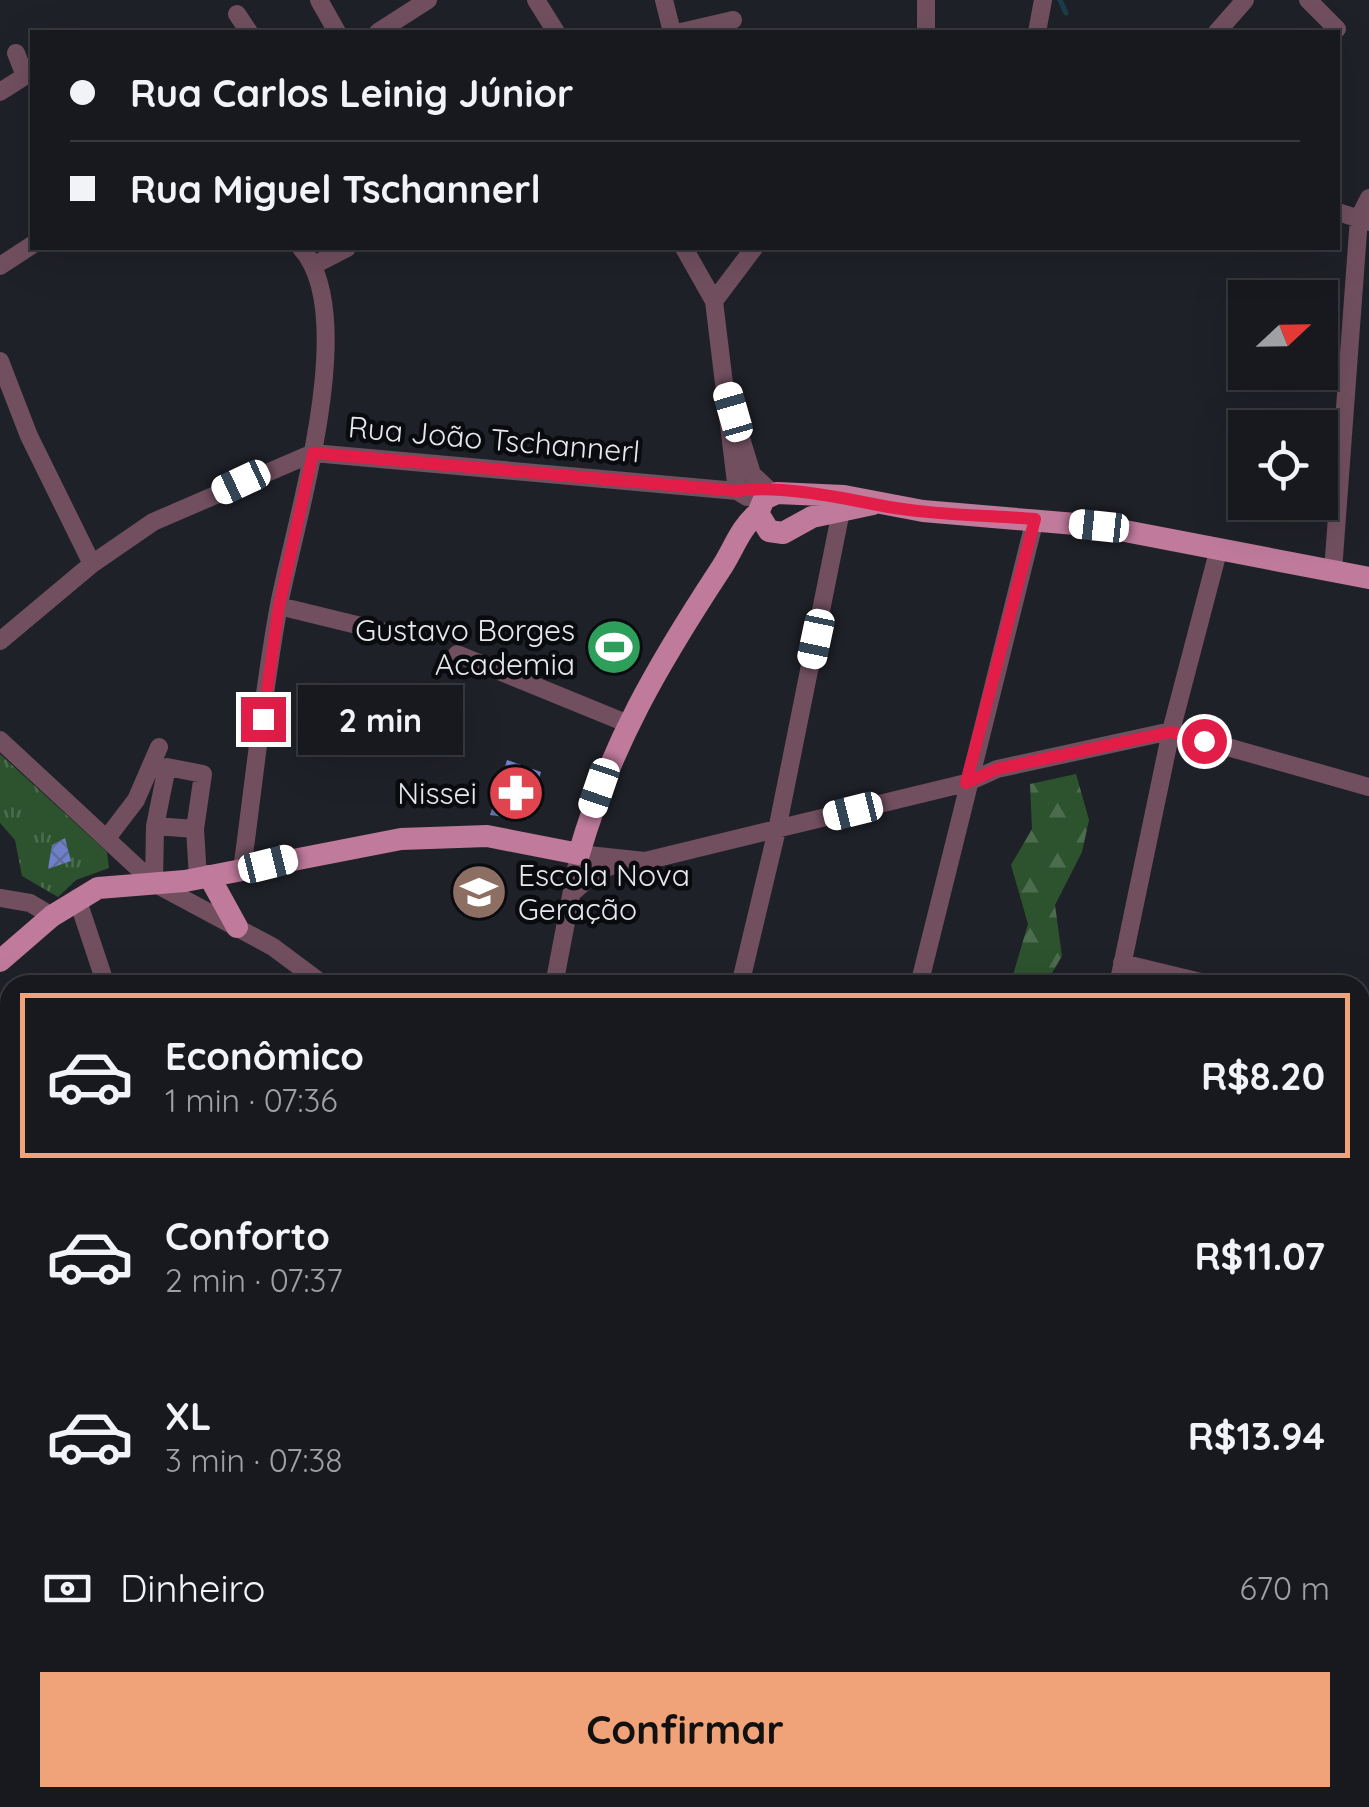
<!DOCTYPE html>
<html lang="pt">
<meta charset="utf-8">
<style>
body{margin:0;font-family:Quicksand,sans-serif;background:#24262b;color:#f1f3f6;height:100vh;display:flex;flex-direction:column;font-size:38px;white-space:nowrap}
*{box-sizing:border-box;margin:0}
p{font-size:32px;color:#9ea0a4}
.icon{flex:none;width:55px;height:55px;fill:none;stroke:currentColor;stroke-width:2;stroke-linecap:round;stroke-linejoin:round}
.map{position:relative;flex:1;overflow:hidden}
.sheet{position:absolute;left:0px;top:975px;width:1370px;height:832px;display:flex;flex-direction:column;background:#17191e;border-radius:30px 30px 0 0;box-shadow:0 10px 40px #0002,0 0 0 2px #36383c}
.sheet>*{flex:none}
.top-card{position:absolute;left:30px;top:30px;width:1310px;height:220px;border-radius:0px;box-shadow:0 10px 40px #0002,0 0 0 2px #36383c;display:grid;align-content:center;height:220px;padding:0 40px;background:#17191e}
.needle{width:65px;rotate:68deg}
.tools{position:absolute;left:1228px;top:280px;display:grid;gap:20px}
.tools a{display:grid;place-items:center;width:110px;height:110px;border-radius:0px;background:#17191e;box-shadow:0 10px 40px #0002,0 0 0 2px #36383c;font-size:50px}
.end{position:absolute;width:45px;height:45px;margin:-22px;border:12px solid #e11d48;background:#fff;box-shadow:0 0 0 5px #fff}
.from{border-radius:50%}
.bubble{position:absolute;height:70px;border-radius:0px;background:#17191e;box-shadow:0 10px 40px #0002,0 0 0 2px #36383c;font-size:32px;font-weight:800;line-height:70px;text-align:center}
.car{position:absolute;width:30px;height:60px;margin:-30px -15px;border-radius:12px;box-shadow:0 0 8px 2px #0007;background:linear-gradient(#fff 24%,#345 0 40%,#fff 0 76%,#345 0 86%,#fff 0)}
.top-card b{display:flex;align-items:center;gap:35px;height:95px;font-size:38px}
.top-card b+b{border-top:2px solid #36383c}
.top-card i{width:25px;height:25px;background:#f1f3f6}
ul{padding:18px 0 0;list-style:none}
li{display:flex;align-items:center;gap:30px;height:165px;margin:0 20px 15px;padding:0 20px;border:5px solid transparent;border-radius:0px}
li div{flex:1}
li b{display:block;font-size:38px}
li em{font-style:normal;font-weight:800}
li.selected{border-color:#f0a378}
li>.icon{width:90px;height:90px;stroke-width:1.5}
.pay{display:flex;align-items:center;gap:25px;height:110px;padding:0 40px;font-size:38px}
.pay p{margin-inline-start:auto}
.button{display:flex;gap:20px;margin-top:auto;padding:20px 40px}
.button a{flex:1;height:115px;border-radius:0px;background:#f0a378;color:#111;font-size:40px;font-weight:800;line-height:115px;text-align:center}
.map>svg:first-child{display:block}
</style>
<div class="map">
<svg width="1369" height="1807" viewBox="0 0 1369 1807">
<defs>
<pattern id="forest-firs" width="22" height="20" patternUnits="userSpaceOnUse" patternTransform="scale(2.5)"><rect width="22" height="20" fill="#2d532e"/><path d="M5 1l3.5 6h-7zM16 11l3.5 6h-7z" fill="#4b6c4d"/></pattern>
<pattern id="park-tufts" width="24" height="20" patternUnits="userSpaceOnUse" patternTransform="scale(2.5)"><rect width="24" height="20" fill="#2d532e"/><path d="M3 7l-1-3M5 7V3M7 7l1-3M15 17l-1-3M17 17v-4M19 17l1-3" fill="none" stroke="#4b6c4d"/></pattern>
<pattern id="building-cross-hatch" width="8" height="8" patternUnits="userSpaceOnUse" patternTransform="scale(2.5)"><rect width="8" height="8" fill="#6e80c9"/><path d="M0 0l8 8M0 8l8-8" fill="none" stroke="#606c9c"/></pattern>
</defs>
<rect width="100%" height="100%" fill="#1f2128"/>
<path fill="url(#forest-firs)" d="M1076,774L1089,820L1082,852L1055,905L1062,956L1045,985H1010L1028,924L1011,865L1032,829L1030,784Z
M808,1798H893L898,1807H807Z"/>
<path fill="url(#park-tufts)" d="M0,754L107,852L109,868L76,880L58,897L22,876L15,840L0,823Z
M10,1708V1798H186L192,1807H0V1710Z"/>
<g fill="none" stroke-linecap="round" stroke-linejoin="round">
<path stroke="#1a3e49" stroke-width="5" d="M1060,0L1066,13"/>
</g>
<path fill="url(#building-cross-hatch)" d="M507,760L541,772L527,820L490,815Z
M65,838L71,861L48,869L52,845Z"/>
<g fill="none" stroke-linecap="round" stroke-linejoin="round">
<path stroke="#87898f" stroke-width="2.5" stroke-dasharray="5 8" stroke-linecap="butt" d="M102,1798L108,1801
M1157,1798L1164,1807"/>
<path stroke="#714f5f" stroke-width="18" d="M319,0L337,32
M536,0L556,32
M664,0L672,32
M1308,0L1337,29
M237,14L249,32
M378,32L428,0
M681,32L733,20
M926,32V0
M1037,32L1043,0
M1217,32L1245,0
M0,92L25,76L16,53
M1338,212L1369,222
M684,248L714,301L737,491L747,497
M316,264L347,248
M0,266L32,245
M714,301L754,248
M0,361L29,436L92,564
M739,432L752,474L770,491
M1333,571L1359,218L1369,198
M279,606L398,635
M0,641L92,564L153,522L313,453L737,491L763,487
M457,654L626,723
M0,740L154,883L273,947L324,985
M155,826L167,767L203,774L195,829
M107,838L136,800L159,747
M242,870C254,782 263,692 279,605C295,521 361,315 301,248
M154,883L155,826L195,829L198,878
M573,892L597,871L623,862
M0,898L30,903L52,916
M77,898L106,985
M1122,963L1213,985
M554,985L579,854L645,861L966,783L997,769L1171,731L1369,787
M740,985L777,830L841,511
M919,985L1035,519
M1118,985L1171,731L1219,548
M1360,1021L1369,1023
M1360,1128L1369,1104
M0,1463L10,1461
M0,1502L10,1516
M1360,1547L1369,1551
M0,1691L10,1689
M203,1798L210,1807
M564,1798L570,1807
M1228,1798L1230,1807
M382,1807L407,1798
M712,1807L716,1798"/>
<path stroke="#bf7a9c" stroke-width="22" d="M873,504L812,517L783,533L769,531L758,513L764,499L777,493L844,496L923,511L1099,526L1369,578
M209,876L237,927
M0,961L52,916L98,888L185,881L401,839L487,836L579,854C610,746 659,663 720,570C734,549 739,529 758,513"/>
</g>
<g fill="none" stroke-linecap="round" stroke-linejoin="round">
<path stroke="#e11d48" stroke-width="12" d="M263,719L279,606L313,453L737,491C776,485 833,496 873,504C926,515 981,515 1035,519L966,783L997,769L1171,732L1204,741"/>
</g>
<defs>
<g id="stadium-disc" transform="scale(2.875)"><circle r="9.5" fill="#2e9e5b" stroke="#0a0b0e"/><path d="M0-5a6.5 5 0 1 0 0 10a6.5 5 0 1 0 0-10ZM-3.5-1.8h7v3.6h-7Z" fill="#fff"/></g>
<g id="pharmacy-disc" transform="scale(2.875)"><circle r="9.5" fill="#e0444e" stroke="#0a0b0e"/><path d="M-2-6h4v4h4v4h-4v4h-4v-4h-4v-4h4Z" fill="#fff"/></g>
<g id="school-disc" transform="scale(2.875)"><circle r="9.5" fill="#8d6e63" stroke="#0a0b0e"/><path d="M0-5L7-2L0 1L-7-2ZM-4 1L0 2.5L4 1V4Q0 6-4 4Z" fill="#fff"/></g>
</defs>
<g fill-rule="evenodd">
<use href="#stadium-disc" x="614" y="647"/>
<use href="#pharmacy-disc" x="516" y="793"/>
<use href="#school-disc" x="479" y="892"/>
</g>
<g text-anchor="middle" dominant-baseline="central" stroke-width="9" stroke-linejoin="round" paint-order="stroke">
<g font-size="30" fill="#e7e8ed" stroke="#0a0b0e">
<text transform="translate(494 439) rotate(5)">Rua João Tschannerl</text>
</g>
<g font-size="30" fill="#e7e8ed" stroke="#0a0b0e" text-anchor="end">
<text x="575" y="630">Gustavo Borges<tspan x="575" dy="34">Academia</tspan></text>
<text x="477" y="793">Nissei</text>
<text x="518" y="875" text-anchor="start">Escola Nova<tspan x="518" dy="34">Geração</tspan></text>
</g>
</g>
</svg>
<div class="tools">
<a><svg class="needle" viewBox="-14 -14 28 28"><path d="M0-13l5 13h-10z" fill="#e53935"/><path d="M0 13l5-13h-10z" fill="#9ea0a4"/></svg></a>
<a><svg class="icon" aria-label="locate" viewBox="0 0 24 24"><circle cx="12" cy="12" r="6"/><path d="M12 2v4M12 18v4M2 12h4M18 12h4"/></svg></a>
</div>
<i class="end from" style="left:1204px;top:741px"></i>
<i class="end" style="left:263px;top:719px"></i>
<div class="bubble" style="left:298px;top:685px;width:165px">2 min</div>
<i class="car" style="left:733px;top:412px;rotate:344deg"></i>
<i class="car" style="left:241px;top:482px;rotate:245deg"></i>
<i class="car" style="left:1099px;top:526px;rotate:276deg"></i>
<i class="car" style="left:816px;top:639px;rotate:192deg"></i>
<i class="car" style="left:599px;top:788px;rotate:199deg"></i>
<i class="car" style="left:853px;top:811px;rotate:256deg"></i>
<i class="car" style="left:268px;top:864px;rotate:76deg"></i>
<div class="top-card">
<b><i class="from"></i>Rua Carlos Leinig Júnior</b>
<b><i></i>Rua Miguel Tschannerl</b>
</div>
<section class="sheet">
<ul>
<li class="selected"><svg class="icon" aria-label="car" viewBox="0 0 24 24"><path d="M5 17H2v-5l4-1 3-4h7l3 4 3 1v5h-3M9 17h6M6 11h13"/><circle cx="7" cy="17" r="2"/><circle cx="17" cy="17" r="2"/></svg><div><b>Econômico</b><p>1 min · 07:36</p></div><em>R$8.20</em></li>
<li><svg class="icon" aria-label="car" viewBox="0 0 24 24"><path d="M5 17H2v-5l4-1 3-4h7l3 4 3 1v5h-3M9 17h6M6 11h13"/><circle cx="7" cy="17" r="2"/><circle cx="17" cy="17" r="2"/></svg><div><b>Conforto</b><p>2 min · 07:37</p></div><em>R$11.07</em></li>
<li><svg class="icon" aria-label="car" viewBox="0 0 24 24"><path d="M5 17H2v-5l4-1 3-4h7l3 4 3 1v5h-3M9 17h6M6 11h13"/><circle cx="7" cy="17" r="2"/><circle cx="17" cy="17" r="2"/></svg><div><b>XL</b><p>3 min · 07:38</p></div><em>R$13.94</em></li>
</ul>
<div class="pay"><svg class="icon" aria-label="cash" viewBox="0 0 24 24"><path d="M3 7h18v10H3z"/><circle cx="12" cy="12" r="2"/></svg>Dinheiro<p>670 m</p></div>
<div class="button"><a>Confirmar</a></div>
</section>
</div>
